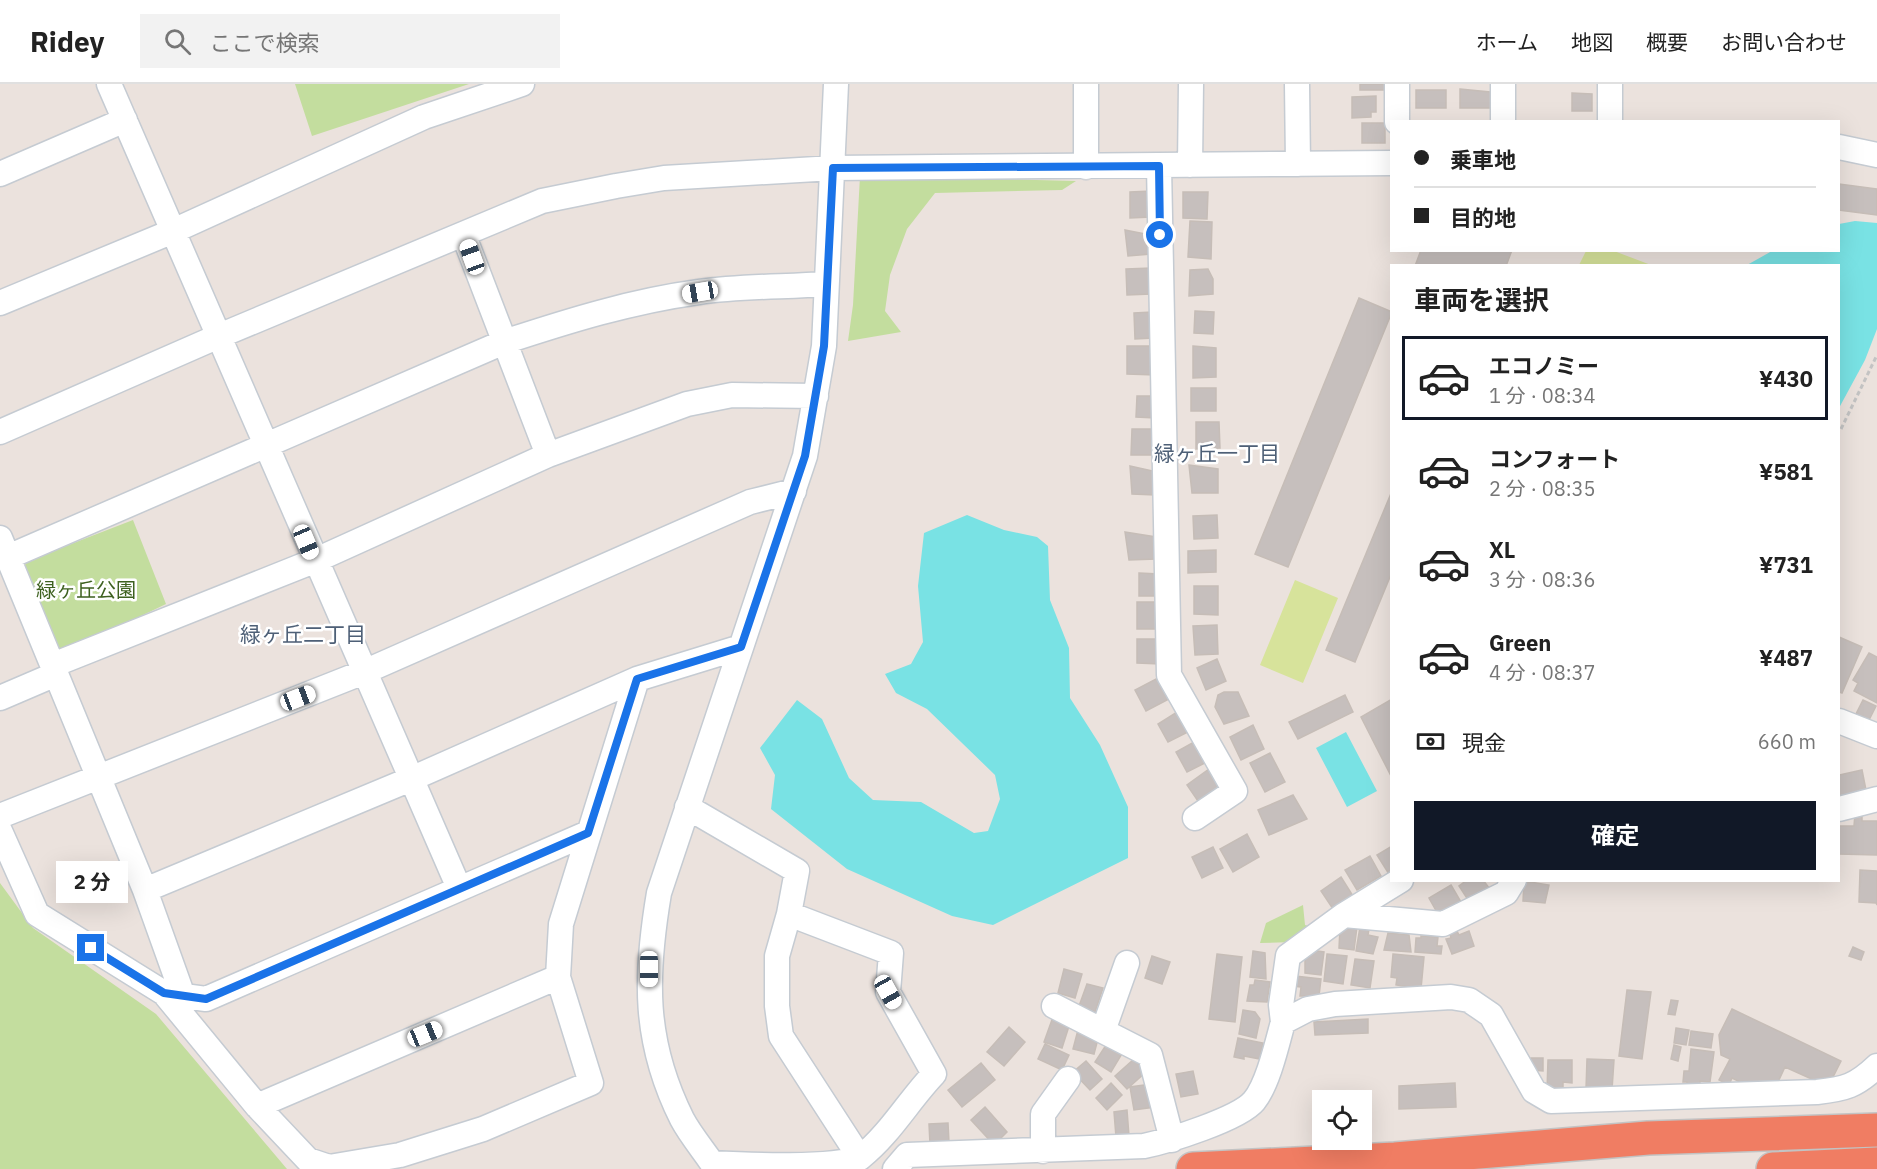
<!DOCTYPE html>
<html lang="ja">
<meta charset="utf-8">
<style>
body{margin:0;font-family:"IBM Plex Sans","Noto Sans JP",sans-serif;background:#f2f2f2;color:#222;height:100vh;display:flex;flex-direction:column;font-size:22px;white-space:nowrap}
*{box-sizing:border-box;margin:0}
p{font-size:20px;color:#767676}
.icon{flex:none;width:33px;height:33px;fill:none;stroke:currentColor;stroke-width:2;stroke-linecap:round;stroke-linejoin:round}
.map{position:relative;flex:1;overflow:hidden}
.drawer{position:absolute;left:1390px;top:180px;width:450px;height:618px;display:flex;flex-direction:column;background:#fff;border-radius:0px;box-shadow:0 6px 24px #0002}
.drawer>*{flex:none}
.hud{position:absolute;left:1390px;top:36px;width:450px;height:132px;border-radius:0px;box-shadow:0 6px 24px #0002;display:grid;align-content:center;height:132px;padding:0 24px;background:#fff}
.tools{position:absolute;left:1312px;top:1006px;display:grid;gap:12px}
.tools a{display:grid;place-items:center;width:60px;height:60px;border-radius:0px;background:#fff;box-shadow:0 6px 24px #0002;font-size:30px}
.end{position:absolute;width:27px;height:27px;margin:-14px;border:8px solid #1a73e8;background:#fff;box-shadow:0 0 0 3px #fff}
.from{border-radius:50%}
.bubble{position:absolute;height:42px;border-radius:0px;background:#fff;box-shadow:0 6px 24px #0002;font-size:20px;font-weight:700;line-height:42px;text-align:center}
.car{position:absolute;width:18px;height:36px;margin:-18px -9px;border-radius:8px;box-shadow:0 0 4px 2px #0007;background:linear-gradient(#fff 24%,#345 0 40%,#fff 0 76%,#345 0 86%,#fff 0)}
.hud b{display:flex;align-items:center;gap:21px;height:57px;font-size:22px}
.hud b+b{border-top:2px solid #e0e0e0}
.hud i{width:15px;height:15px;background:#222}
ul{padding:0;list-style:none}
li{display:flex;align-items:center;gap:18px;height:84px;margin:0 12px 9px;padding:0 12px;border:3px solid transparent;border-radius:0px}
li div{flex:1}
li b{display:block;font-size:22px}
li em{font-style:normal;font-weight:700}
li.current{border-color:#111827}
li>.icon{width:54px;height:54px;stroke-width:1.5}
h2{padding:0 24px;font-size:27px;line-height:72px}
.pay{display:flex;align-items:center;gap:15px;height:66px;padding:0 24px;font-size:22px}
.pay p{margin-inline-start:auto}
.action{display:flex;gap:12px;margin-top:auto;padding:12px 24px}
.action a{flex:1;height:69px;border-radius:0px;background:#111827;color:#fff;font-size:24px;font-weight:700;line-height:69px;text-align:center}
header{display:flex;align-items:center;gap:36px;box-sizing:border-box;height:84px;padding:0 30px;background:#fff;border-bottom:2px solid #e0e0e0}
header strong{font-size:28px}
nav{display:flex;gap:33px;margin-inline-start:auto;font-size:21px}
.search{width:420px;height:54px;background:#f2f2f2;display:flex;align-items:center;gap:15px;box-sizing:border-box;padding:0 21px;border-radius:0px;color:#767676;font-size:22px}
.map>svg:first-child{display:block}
</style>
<header>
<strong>Ridey</strong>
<div class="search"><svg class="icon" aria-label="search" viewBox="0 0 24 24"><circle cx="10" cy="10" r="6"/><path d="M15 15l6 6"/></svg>ここで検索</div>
<nav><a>ホーム</a><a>地図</a><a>概要</a><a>お問い合わせ</a></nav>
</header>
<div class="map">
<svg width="1877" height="1085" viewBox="0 0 1877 1085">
<rect width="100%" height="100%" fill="#ebe2dd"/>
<path fill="#c3dd9e" d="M295,0H469L312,52Z
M860,92L1076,97L1062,106L935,109L907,145L890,191L885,227L901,248L848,257L853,221Z
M133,436L166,520L66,568L56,562L22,487L27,477Z
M0,799L33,844L156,930L287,1085H0Z
M1303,821L1305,841L1313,843L1293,858L1260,859L1266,839Z"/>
<path fill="#d7e39b" d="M1586,167H1614L1651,181H1579Z
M1295,496L1338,514L1303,599L1260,581Z"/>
<path fill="#79e2e4" d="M1855,137L1877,139V245L1865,276L1839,324V182L1747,181L1772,167L1839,166V140Z
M967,431L1004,446L1037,453L1048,462L1050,516L1069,564L1070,614L1100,661L1128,723V774L993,841L952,832L847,785L771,725L775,691L760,664L797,616L822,635L849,694L873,716L921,718L974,749L988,747L1000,715L995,691L927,625L896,609L885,590L911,580L923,558L918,502L924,449Z
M1346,648L1377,707L1347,723L1316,664Z"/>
<path fill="#c6bfbd" stroke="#c6bdb7" stroke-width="1.5" d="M1360,0H1384V6H1360Z
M1460,5L1490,8V24H1460Z
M1416,6H1446V24H1416Z
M1572,9L1592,10V27H1572Z
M1376,12V28H1371V33L1352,34V13Z
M1362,39H1385V59H1362Z
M1839,100L1877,105V131L1839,126Z
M1151,107V133L1130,134V108Z
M1183,108H1208L1207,135L1183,134Z
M1190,137L1212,138L1211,175L1188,173Z
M1125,146L1151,151V170L1128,172Z
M1421,166H1512L1506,182H1415Z
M1151,184V210L1127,211L1126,185Z
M1208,185L1213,195V210L1189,212L1190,186Z
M1359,214L1392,228L1288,483L1255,470Z
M1195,227L1214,228L1213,250L1194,249Z
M1152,228L1153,254L1135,255L1134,229Z
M1127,262H1156L1155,291L1127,290Z
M1193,262L1216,264V293L1193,294Z
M1191,304H1216V327H1191Z
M1137,312H1156L1155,334L1136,333Z
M1196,338H1219L1220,364L1196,365Z
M1132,345H1156L1155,371H1131Z
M1189,381L1218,385V409H1192Z
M1130,382L1153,387L1155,411L1132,410Z
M1392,407V488L1355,578L1326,566Z
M1217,431L1218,454L1194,455L1193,432Z
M1125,448L1156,453V475L1129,476Z
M1216,466V488L1188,489V467Z
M1139,489L1159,490V512H1139Z
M1194,502H1218V531L1194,530Z
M1137,518H1162L1161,545H1137Z
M1217,541L1218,570L1195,571L1193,542Z
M1839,553L1862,563L1842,609L1839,608Z
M1137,555H1160V580L1137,579Z
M1869,569L1877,573V619L1854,607L1858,599L1853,596Z
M1217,575L1226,597L1206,606L1197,584Z
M1158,594L1169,615L1146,627L1135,606Z
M1224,608H1238L1249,632L1224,640L1215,623L1218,611Z
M1345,611L1353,628L1298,655L1289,638Z
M1392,615V694L1361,633Z
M1863,616L1876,622L1869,636L1856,630Z
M1177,628L1188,648L1168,658L1158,640Z
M1253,641L1264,665L1241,676L1230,653Z
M1194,658L1205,679L1187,688L1176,668Z
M1270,669L1285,698L1265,708L1250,679Z
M1209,685L1224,706L1202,723L1187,701Z
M1862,686L1867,711L1839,717V691Z
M1293,711L1307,735L1269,751L1258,726Z
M1855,729H1862V737H1877V771L1839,770V742H1854Z
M1247,750L1259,773L1233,788L1220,765Z
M1392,762V789L1389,790L1377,771Z
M1213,763L1223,784L1202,794L1192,773Z
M1370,772L1381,792L1357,806L1345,786Z
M1860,786L1877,787V821L1876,819L1859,818Z
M1341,793L1353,812L1333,825L1321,807Z
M1467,796H1483L1490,805L1470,819L1459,802Z
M1524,797L1549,801L1545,819L1523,817Z
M1451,801L1461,818L1439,832L1429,814Z
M1345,842L1357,843L1354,866L1339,864L1340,844Z
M1360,843L1369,845L1368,851L1378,853L1373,870L1356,867Z
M1457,847L1459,851L1469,847L1474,862L1452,870L1446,855L1451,854L1450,850Z
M1388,849L1409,851L1411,868L1384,866Z
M1421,852L1438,853L1437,862H1442L1441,870L1415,868L1416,854H1421Z
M1853,863L1864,868L1861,876L1849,872Z
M1310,866L1324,868L1321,891L1305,889V869Z
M1253,867L1265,869L1266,895L1250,893Z
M1217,870L1242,873L1235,938L1209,935Z
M1327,870L1347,872L1343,900L1324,897Z
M1393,870L1424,873L1421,905L1396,901L1397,894L1391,893Z
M1152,872L1170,878L1162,900L1145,894Z
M1355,875L1374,877L1370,904L1351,901Z
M1064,885L1082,890L1075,914L1058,909Z
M1295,892L1321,895L1319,912H1300L1301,903L1293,902Z
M1255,896L1270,898L1267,918L1247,917L1250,901H1254Z
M1087,900L1103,904L1095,928L1079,922Z
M1627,906L1651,908L1642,975L1619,972Z
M1671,916L1678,917L1675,931L1668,930Z
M1732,925L1841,977L1831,997H1816L1785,983L1778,998L1744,1000L1732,994L1729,1001L1719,996L1730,975L1721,971L1719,951Z
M1243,926L1255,928L1260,935L1256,954L1239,950Z
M1053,933L1070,939L1062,964L1044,958Z
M1368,935V949L1315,951L1314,938Z
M1009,943L1025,958L1004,982L987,968Z
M1676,944L1689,946L1686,961L1674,959Z
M1078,946L1099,951L1094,970L1073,965Z
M1691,947L1713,950L1711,964L1689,961Z
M1238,954L1263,959L1260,975L1244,972V975L1234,973Z
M1108,958L1123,968L1111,988L1095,978Z
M1045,960L1069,971L1062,986L1038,975Z
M1674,961L1681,963L1678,977L1671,975Z
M1691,965L1714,968L1710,998L1700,997V1003L1687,1001V998H1683L1684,987H1689Z
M1531,974H1543V987L1531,986Z
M1134,975L1146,988L1127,1005L1115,992Z
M1587,975L1614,976L1612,1006L1586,1005Z
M1548,976H1572V999L1563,998V1006H1547Z
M1086,977L1102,995L1090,1006L1073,988Z
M981,979L995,996L962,1023L948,1006Z
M1193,987L1198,1010L1181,1013L1176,990Z
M1111,999L1122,1011L1107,1026L1096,1014Z
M1455,999L1456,1023L1399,1025V1002Z
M1151,1000L1155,1023L1134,1026L1130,1003Z
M985,1023L1007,1048L994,1061L971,1036Z
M1127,1026L1129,1052L1116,1053L1114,1028Z
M948,1039L949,1059L930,1060L929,1040Z"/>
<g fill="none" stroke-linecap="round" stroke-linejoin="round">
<g stroke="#c5cbd2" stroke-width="27">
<path id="minor" d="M109,0L459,804
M1086,0V83
M1297,0L1298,80
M1397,0V38
M1503,0V38
M1610,0V38
M1839,63L1877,71
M1190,81L1191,0
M1159,82L1169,591L1235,707L1195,734
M0,90L125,36
M464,152L548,371
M0,219L171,148L424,33L522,0
M0,348L219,252L542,117L616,102L664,94L833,84L1392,79
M0,454L145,806L183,912
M8,473L504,258C568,237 632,217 699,208C741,202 784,203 826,200
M53,581L314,477L548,371L687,320L732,311L816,312
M0,614L56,590
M1839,637L1877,652
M687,723L797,787L789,830L777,872V922L781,952L860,1074
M1839,725L1877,715
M0,732L364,588L750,418L794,407
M0,747L37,830L164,909L257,1022L308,1076L329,1083L400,1071L483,1045L591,999L558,893L561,840L637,595
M145,806L411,695L637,595L741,563
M1344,831L1443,840L1506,809L1514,796
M169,910L206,915L588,749
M1054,922L1150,971L1172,1056
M1283,938L1281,921L1288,872L1344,831L1401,796
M1103,947L1127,879
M257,1022L558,893
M1043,1067V1030L1068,995
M712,1079C747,1081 834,1085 861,1073C890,1050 909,1016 934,990L888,908L891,869L789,830
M716,1085C705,1068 691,1052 682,1035C643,957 645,892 659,809L805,372L824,262L836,0
M895,1085L907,1071L1144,1062C1168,1057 1239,1035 1254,1017C1268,1000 1277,960 1283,938L1308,925L1335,920L1451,913L1469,916L1491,931L1534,1007L1551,1017L1817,1008C1845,1005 1856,1002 1877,982"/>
</g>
<g stroke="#c3c3c3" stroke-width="36">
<path id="highway" d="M1193,1085L1395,1075L1648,1054L1877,1046
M1773,1085L1877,1080"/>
</g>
<path stroke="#c3c3c3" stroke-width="3" stroke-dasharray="4.5 3" stroke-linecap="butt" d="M1841,345L1877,271"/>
<use href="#minor" stroke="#fff" stroke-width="24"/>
<use href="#highway" stroke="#f07d63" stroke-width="33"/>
</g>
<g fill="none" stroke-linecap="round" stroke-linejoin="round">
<path stroke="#1a73e8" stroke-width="8" d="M91,864L164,909L206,915L588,749L637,595L741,563L805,372L824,262L833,84L1159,82L1160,151"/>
</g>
<g text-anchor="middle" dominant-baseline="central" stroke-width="5" stroke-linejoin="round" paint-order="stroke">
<g font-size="20" fill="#3e6120" stroke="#fff">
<text x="86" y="505">緑ヶ丘公園</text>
</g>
<g font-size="21" fill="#4e6077" stroke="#fff">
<text x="1217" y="369">緑ヶ丘一丁目</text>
<text x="303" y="550">緑ヶ丘二丁目</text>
</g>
</g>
</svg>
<div class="tools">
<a><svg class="icon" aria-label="locate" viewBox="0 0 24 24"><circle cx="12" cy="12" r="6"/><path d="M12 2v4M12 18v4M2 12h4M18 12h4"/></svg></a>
</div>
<i class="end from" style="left:1160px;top:151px"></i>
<i class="end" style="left:91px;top:864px"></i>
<div class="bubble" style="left:56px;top:777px;width:72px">2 分</div>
<i class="car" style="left:472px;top:173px;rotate:340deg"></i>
<i class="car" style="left:700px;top:208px;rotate:260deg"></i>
<i class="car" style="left:306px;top:458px;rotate:157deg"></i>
<i class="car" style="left:298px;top:614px;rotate:69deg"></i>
<i class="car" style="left:649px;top:885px;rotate:180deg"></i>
<i class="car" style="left:888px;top:908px;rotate:151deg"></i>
<i class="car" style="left:425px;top:950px;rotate:68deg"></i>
<div class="hud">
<b><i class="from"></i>乗車地</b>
<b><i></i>目的地</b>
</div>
<section class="drawer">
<h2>車両を選択</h2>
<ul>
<li class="current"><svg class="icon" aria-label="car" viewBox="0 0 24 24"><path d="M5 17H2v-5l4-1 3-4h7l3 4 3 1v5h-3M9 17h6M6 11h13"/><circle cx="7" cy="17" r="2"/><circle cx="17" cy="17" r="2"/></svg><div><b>エコノミー</b><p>1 分 · 08:34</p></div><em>¥430</em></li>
<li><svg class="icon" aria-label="car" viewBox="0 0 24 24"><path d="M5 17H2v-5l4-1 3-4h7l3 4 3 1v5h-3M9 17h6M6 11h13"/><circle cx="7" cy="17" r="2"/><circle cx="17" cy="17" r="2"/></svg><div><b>コンフォート</b><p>2 分 · 08:35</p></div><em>¥581</em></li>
<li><svg class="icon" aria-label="car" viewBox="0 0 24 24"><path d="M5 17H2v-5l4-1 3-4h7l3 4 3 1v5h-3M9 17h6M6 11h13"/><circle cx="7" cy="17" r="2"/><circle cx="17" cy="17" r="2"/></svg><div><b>XL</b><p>3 分 · 08:36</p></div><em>¥731</em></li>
<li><svg class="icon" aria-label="car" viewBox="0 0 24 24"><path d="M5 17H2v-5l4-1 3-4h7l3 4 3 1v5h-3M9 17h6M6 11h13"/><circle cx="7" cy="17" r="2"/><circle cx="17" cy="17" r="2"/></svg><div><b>Green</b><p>4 分 · 08:37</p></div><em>¥487</em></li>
</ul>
<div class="pay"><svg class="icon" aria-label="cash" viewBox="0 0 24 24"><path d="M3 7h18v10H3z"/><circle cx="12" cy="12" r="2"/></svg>現金<p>660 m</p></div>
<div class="action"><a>確定</a></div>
</section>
</div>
